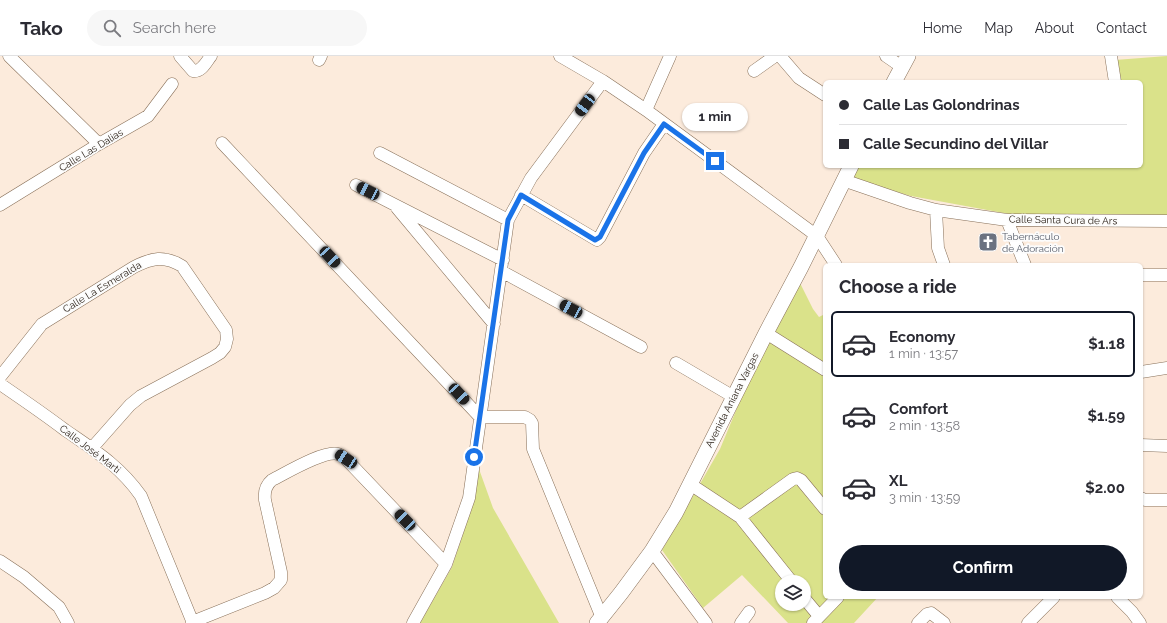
<!DOCTYPE html>
<meta charset="utf-8">
<style>
body{margin:0;font-family:Raleway,sans-serif;background:#f7f7f7;color:#2b2b33;height:100vh;display:flex;flex-direction:column;font-size:15px;white-space:nowrap}
*{box-sizing:border-box;margin:0}
p{font-size:13px;color:#7c7c81}
.icon{flex:none;width:22px;height:22px;fill:none;stroke:currentColor;stroke-width:2;stroke-linecap:round;stroke-linejoin:round}
.map{position:relative;flex:1;overflow:hidden}
.details{position:absolute;left:823px;top:207px;width:320px;height:336px;display:flex;flex-direction:column;background:#fff;border-radius:6px;box-shadow:0 1px 3px #0004}
.details>*{flex:none}
.guide{position:absolute;left:823px;top:24px;width:320px;height:88px;border-radius:6px;box-shadow:0 1px 3px #0004;display:grid;align-content:center;height:88px;padding:0 16px;background:#fff}
.tools{position:absolute;left:775px;top:519px;display:grid;gap:8px}
.tools a{display:grid;place-items:center;width:36px;height:36px;border-radius:50%;background:#fff;box-shadow:0 1px 3px #0004;font-size:20px}
.end{position:absolute;width:18px;height:18px;margin:-9px;border:5px solid #1a73e8;background:#fff;box-shadow:0 0 0 2px #fff}
.from{border-radius:50%}
.bubble{position:absolute;height:28px;border-radius:14px;background:#fff;box-shadow:0 1px 3px #0004;font-size:13px;font-weight:700;line-height:28px;text-align:center}
.car{position:absolute;width:12px;height:24px;margin:-12px -6px;border-radius:5px;box-shadow:0 0 3px 1px #0007;background:linear-gradient(#222 24%,#8ab4d8 0 40%,#222 0 76%,#8ab4d8 0 86%,#222 0)}
.guide b{display:flex;align-items:center;gap:14px;height:38px;font-size:15px}
.guide b+b{border-top:1px solid #e1e1e2}
.guide i{width:10px;height:10px;background:#2b2b33}
ul{padding:0;list-style:none}
li{display:flex;align-items:center;gap:12px;height:66px;margin:0 8px 6px;padding:0 8px;border:2px solid transparent;border-radius:6px}
li div{flex:1}
li b{display:block;font-size:15px}
li em{font-style:normal;font-weight:700}
li.on{border-color:#111827}
li>.icon{width:36px;height:36px;stroke-width:1.5}
h2{padding:0 16px;font-size:18px;line-height:48px}
.button{display:flex;gap:8px;margin-top:auto;padding:8px 16px}
.button a{flex:1;height:46px;border-radius:24px;background:#111827;color:#fff;font-size:16px;font-weight:700;line-height:46px;text-align:center}
header{display:flex;align-items:center;gap:24px;box-sizing:border-box;height:56px;padding:0 20px;background:#fff;border-bottom:1px solid #e1e1e2}
header strong{font-size:19px}
nav{display:flex;gap:22px;margin-inline-start:auto;font-size:14px}
.search{width:280px;height:36px;background:#f7f7f7;display:flex;align-items:center;gap:10px;box-sizing:border-box;padding:0 14px;border-radius:22px;color:#7c7c81;font-size:15px}
.map>svg:first-child{display:block}
</style>
<header>
<strong>Tako</strong>
<div class="search"><svg class="icon" aria-label="search" viewBox="0 0 24 24"><circle cx="10" cy="10" r="6"/><path d="M15 15l6 6"/></svg>Search here</div>
<nav><a>Home</a><a>Map</a><a>About</a><a>Contact</a></nav>
</header>
<div class="map">
<svg width="1167" height="567" viewBox="0 0 1167 567">
<rect width="100%" height="100%" fill="#fcebdc"/>
<path fill="#dae28a" fill-rule="evenodd" d="M1167,0V160L1009,158L911,140L851,123L858,110H1141V26H1117L1115,4Z
M800,227L813,253L819,261L825,258V541H878L854,567H788L742,519L703,552L662,494L720,393L762,292ZM782,526H804V548H782Z
M479,413L493,452L559,567H420L452,511L473,448Z"/>
<g fill="none" stroke-linecap="round" stroke-linejoin="round">
<g stroke="#887059" stroke-width="13">
<path id="minor" d="M9,0L99,88
M180,0L193,15C202,16 206,6 211,0
M560,0L603,25L646,54L817,180L836,209
M778,0L781,1L799,22L825,39
M886,0L902,11
M1111,0L1115,26
M319,4L321,0
M754,15L775,0
M646,54L670,0
M222,87L480,361H525L530,364L532,367L533,393L602,562
M380,97L508,164
M843,124L910,147L936,154L1007,164L1167,165
M356,129L503,204
M521,139L597,184L600,181L644,97L664,68
M0,149L99,88L148,60L172,28
M397,152L494,268
M936,154L938,192L944,209
M1007,164L1025,209
M501,215L641,291
M1141,219H1167
M766,277L825,314
M676,307L734,341
M1141,316L1167,312
M0,321L42,268L134,211C152,202 164,199 182,210L226,274L227,283L225,291L220,297L212,302L141,340L130,349L92,392
M0,328C22,343 44,358 65,374C94,394 120,410 141,440L193,567
M1141,389L1167,390
M690,428L740,461L792,526
M1141,442L1145,444H1167
M740,461L793,423L797,422L801,424L825,453
M652,495L706,567
M0,505L24,521L59,551L68,567
M1117,541L1132,556L1140,567
M804,542L819,560
M192,566L265,537L274,532L281,524V516L265,444C264,436 266,429 272,424C286,417 324,394 338,398C341,399 344,401 346,403L446,508
M413,567L446,508L469,442L508,164L531,122L603,25
M741,567L749,556
M813,567L838,541
M918,567L927,558L931,557L944,567
M1028,567L1054,541"/>
</g>
<g stroke="#887059" stroke-width="16">
<path id="major" d="M894,26L908,0
M597,567L621,537L652,495L676,456L766,277L801,211L851,110"/>
</g>
<use href="#minor" stroke="#fff" stroke-width="12"/>
<use href="#major" stroke="#fff" stroke-width="15"/>
</g>
<g fill="none" stroke-linecap="round" stroke-linejoin="round">
<path stroke="#1a73e8" stroke-width="5" d="M474,401L508,164L521,139L595,184L600,181L644,97L664,68L715,105"/>
</g>
<defs>
<g id="church-square" transform="scale(1)"><rect x="-9" y="-9" width="18" height="18" rx="4" fill="#6b7280" stroke="#fcfcfc"/><path d="M-1.2-6h2.4v3.5h3.3v2.4h-3.3V6h-2.4V-.1h-3.3v-2.4h3.3Z" fill="#fff"/></g>
</defs>
<g fill-rule="evenodd">
<use href="#church-square" x="988" y="186"/>
</g>
<g text-anchor="middle" dominant-baseline="central" stroke-width="3.5" stroke-linejoin="round" paint-order="stroke">
<g font-size="10" fill="#2d231a" stroke="#fcfcfc">
<text transform="translate(91 94) rotate(-31)">Calle Las Dalias</text>
<text transform="translate(1063 164) rotate(1)">Calle Santa Cura de Ars</text>
<text transform="translate(102 231) rotate(-31)">Calle La Esmeralda</text>
<text transform="translate(732 344) rotate(-63)">Avenida Aniana Vargas</text>
<text transform="translate(90 393) rotate(37)">Calle José Martí</text>
</g>
<g font-size="10" fill="#5b616d" stroke="#fcfcfc" text-anchor="start">
<text x="1002" y="180">Tabernáculo<tspan x="1002" dy="12">de Adoración</tspan></text>
</g>
</g>
</svg>
<div class="tools">
<a><svg class="icon" aria-label="layers" viewBox="0 0 24 24"><path d="M12 4l9 5-9 5-9-5zM3 14l9 5 9-5"/></svg></a>
</div>
<i class="end from" style="left:474px;top:401px"></i>
<i class="end" style="left:715px;top:105px"></i>
<div class="bubble" style="left:682px;top:47px;width:66px">1 min</div>
<i class="car" style="left:585px;top:49px;rotate:217deg"></i>
<i class="car" style="left:368px;top:135px;rotate:297deg"></i>
<i class="car" style="left:330px;top:201px;rotate:137deg"></i>
<i class="car" style="left:571px;top:253px;rotate:298deg"></i>
<i class="car" style="left:459px;top:338px;rotate:137deg"></i>
<i class="car" style="left:346px;top:403px;rotate:303deg"></i>
<i class="car" style="left:405px;top:464px;rotate:316deg"></i>
<div class="guide">
<b><i class="from"></i>Calle Las Golondrinas</b>
<b><i></i>Calle Secundino del Villar</b>
</div>
<section class="details">
<h2>Choose a ride</h2>
<ul>
<li class="on"><svg class="icon" aria-label="car" viewBox="0 0 24 24"><path d="M5 17H2v-5l4-1 3-4h7l3 4 3 1v5h-3M9 17h6M6 11h13"/><circle cx="7" cy="17" r="2"/><circle cx="17" cy="17" r="2"/></svg><div><b>Economy</b><p>1 min · 13:57</p></div><em>$1.18</em></li>
<li><svg class="icon" aria-label="car" viewBox="0 0 24 24"><path d="M5 17H2v-5l4-1 3-4h7l3 4 3 1v5h-3M9 17h6M6 11h13"/><circle cx="7" cy="17" r="2"/><circle cx="17" cy="17" r="2"/></svg><div><b>Comfort</b><p>2 min · 13:58</p></div><em>$1.59</em></li>
<li><svg class="icon" aria-label="car" viewBox="0 0 24 24"><path d="M5 17H2v-5l4-1 3-4h7l3 4 3 1v5h-3M9 17h6M6 11h13"/><circle cx="7" cy="17" r="2"/><circle cx="17" cy="17" r="2"/></svg><div><b>XL</b><p>3 min · 13:59</p></div><em>$2.00</em></li>
</ul>
<div class="button"><a>Confirm</a></div>
</section>
</div>
